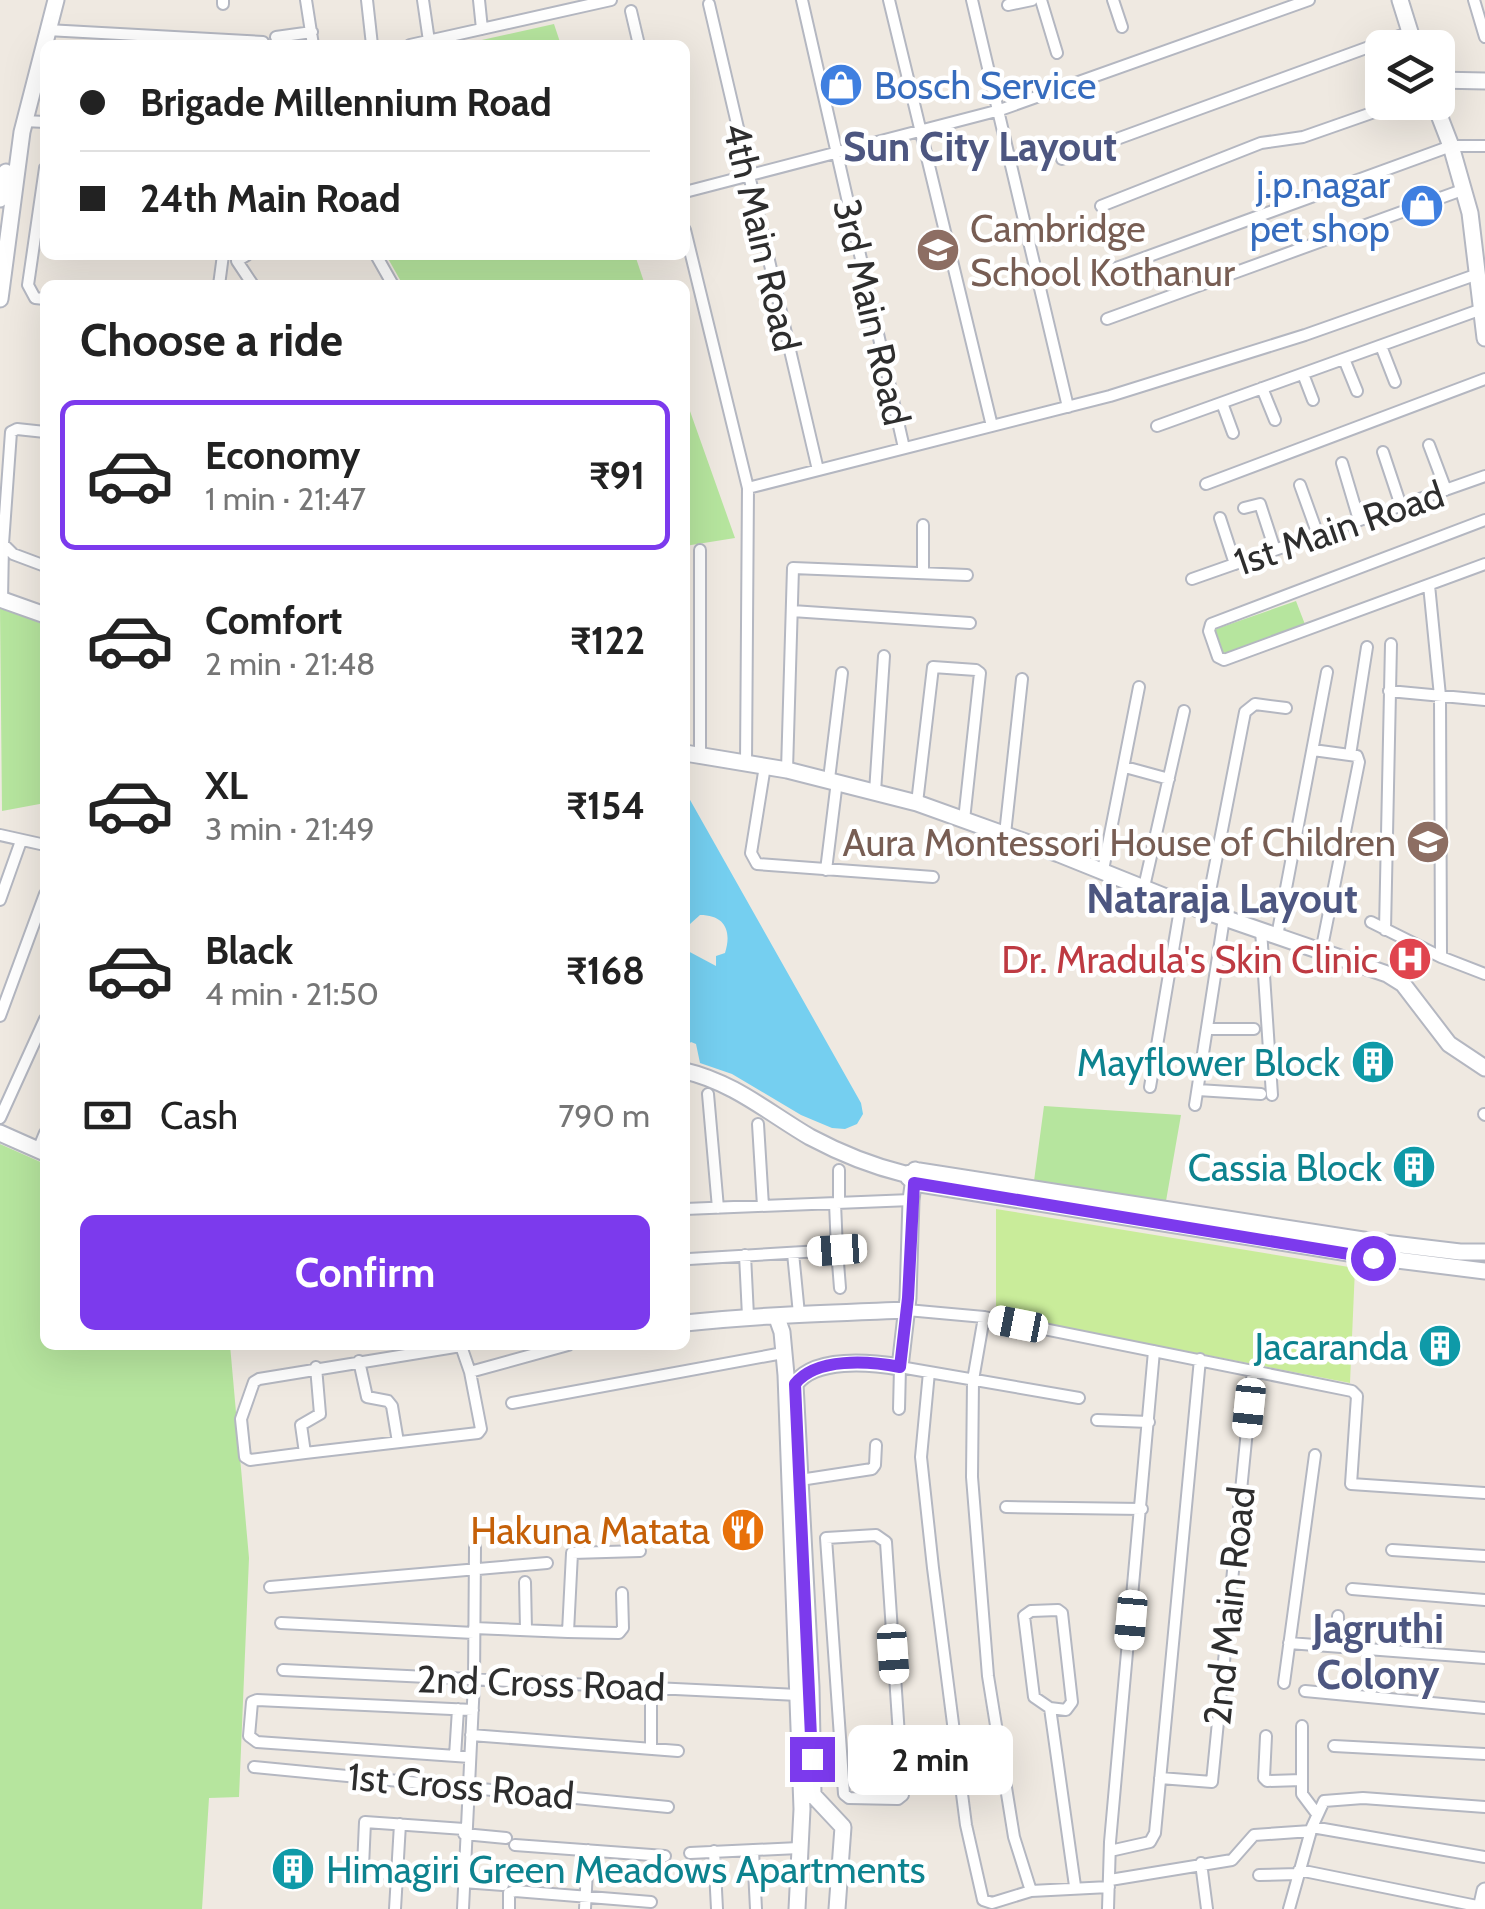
<!DOCTYPE html>
<meta charset="utf-8">
<style>
body{margin:0;font-family:Cabin,sans-serif;background:#f6f6f6;color:#222;height:100vh;display:flex;flex-direction:column;font-size:38px;white-space:nowrap}
*{box-sizing:border-box;margin:0}
p{font-size:32px;color:#767676}
.icon{flex:none;width:55px;height:55px;fill:none;stroke:currentColor;stroke-width:2;stroke-linecap:round;stroke-linejoin:round}
.map{position:relative;flex:1;overflow:hidden}
.details{position:absolute;left:40px;top:280px;width:650px;height:1070px;display:flex;flex-direction:column;background:#fff;border-radius:15px;box-shadow:0 10px 40px #0002}
.details>*{flex:none}
.guide{position:absolute;left:40px;top:40px;width:650px;height:220px;border-radius:15px;box-shadow:0 10px 40px #0002;display:grid;align-content:center;height:220px;padding:0 40px;background:#fff}
.controls{position:absolute;left:1365px;top:30px;display:grid;gap:20px}
.controls a{display:grid;place-items:center;width:90px;height:90px;border-radius:15px;background:#fff;box-shadow:0 10px 40px #0002;font-size:50px}
.end{position:absolute;width:45px;height:45px;margin:-22px;border:12px solid #7c3aed;background:#fff;box-shadow:0 0 0 5px #fff}
.from{border-radius:50%}
.bubble{position:absolute;height:70px;border-radius:15px;background:#fff;box-shadow:0 10px 40px #0002;font-size:32px;font-weight:700;line-height:70px;text-align:center}
.car{position:absolute;width:30px;height:60px;margin:-30px -15px;border-radius:12px;box-shadow:0 0 8px 2px #0007;background:linear-gradient(#fff 24%,#345 0 40%,#fff 0 76%,#345 0 86%,#fff 0)}
.guide b{display:flex;align-items:center;gap:35px;height:95px;font-size:38px}
.guide b+b{border-top:2px solid #e0e0e0}
.guide i{width:25px;height:25px;background:#222}
ul{padding:0;list-style:none}
li{display:flex;align-items:center;gap:30px;height:150px;margin:0 20px 15px;padding:0 20px;border:5px solid transparent;border-radius:15px}
li div{flex:1}
li b{display:block;font-size:38px}
li em{font-style:normal;font-weight:700}
li.active{border-color:#7c3aed}
li>.icon{width:90px;height:90px;stroke-width:1.5}
h2{padding:0 40px;font-size:45px;line-height:120px}
.pay{display:flex;align-items:center;gap:25px;height:110px;padding:0 40px;font-size:38px}
.pay p{margin-inline-start:auto}
.cta{display:flex;gap:20px;margin-top:auto;padding:20px 40px}
.cta a{flex:1;height:115px;border-radius:15px;background:#7c3aed;color:#fff;font-size:40px;font-weight:700;line-height:115px;text-align:center}
.map>svg:first-child{display:block}
</style>
<div class="map">
<svg width="1485" height="1909" viewBox="0 0 1485 1909">
<rect width="100%" height="100%" fill="#efe9e1"/>
<path fill="#b6e59e" d="M554,24L561,45H459Z
M386,255H635L645,285H403Z
M685,397L735,538L685,546Z
M1296,601L1306,627L1222,654L1213,630Z
M0,607L45,625V803L2,811Z
M1044,1106L1181,1115L1166,1201L1034,1181Z
M0,1144L45,1164V1345H230L249,1558L239,1797L209,1798L202,1909H0Z"/>
<path fill="#c9ec9a" d="M996,1209L1355,1268L1350,1383L996,1314Z"/>
<path fill="#75cff0" fill-rule="evenodd" d="M685,791L861,1103L863,1114L857,1124L845,1129L832,1128L801,1115L732,1074L700,1063L696,1044L691,1042L685,1047ZM700,915C725,915 732,931 725,953L716,956V966L686,950L690,924Z"/>
<g fill="none" stroke-linecap="round" stroke-linejoin="round">
<g stroke="#b4b7c1" stroke-width="14">
<path id="street" d="M223,0V4
M306,0L313,45
M367,0L372,45
M423,0L429,41
M479,0L482,29
M802,0L904,448
M889,0L992,426
M972,0L1068,407
M1041,0L1057,53
M1113,0L1122,27
M1474,0L1485,37
M709,4L818,470
M1008,5L1032,0
M631,11L639,45
M47,30L263,42
M276,37L312,32
M410,45L611,0
M24,121L45,122
M1062,159L1410,32
M45,168L28,285L35,298L45,299
M685,192L1000,110L1309,0
M1101,206L1261,143L1303,137L1403,102
M685,230L748,488L746,763
M247,255L237,261L253,285
M376,255L393,285
M1097,275L1451,146H1485
M219,285L223,255
M1107,319L1465,189
M1381,346L1395,382
M1344,359L1357,391
M1303,374L1313,400
M1262,388L1275,420
M1222,403L1233,433
M1157,426L1482,309
M45,432L17,429L11,432L3,544L13,554L45,566
M1429,445L1446,490
M1383,452L1401,506
M1342,463L1359,520
M1206,484L1485,379
M1300,485L1318,535
M748,488L1110,396L1305,335L1478,274
M1244,508L1260,504L1275,550
M1220,518L1235,564
M1485,520L1211,624L1209,631L1218,657L1224,660L1485,564
M923,573V525
M1192,579L1485,476
M1429,585L1440,696L1441,957
M2,600L3,544
M792,611L970,623
M1389,691L1485,700
M1313,750L1357,756L1359,762L1321,952
M700,755V550
M1350,755L1367,647
M765,766L751,853L757,864L933,877
M1125,767L1169,779
M787,770L793,568L967,575
M829,779L842,673
M875,792L884,656
M917,803L933,667L976,670L980,673L964,820
M1005,834L1022,679
M0,835L45,845
M826,870L837,781
M1103,870L1139,687
M1144,887L1184,711
M0,900L21,841
M1206,912L1245,712L1255,704L1286,708
M1371,922L1441,957L1485,974
M1261,930L1272,1095
M1385,930L1391,644
M1277,936L1327,672
M0,1016L45,894
M1207,1029H1254
M1150,1087L1181,903
M1198,1090L1261,1094
M708,1094L718,1208
M1195,1105L1224,918
M1484,1114L1485,1115
M0,1118L45,1019
M758,1124L763,1206
M38,1150L45,1133
M839,1203V1170
M685,1209L911,1200
M837,1250L840,1288
M793,1253L799,1314
M745,1255L748,1316
M689,1259L837,1250L835,1203
M907,1310L984,1317L1352,1391L1357,1396L1351,1484L1485,1493
M984,1317L973,1380L972,1477L988,1676L1014,1837L1031,1891L1109,1887
M359,1361L367,1397L388,1401L392,1406L398,1442
M470,1372L568,1345
M929,1372L921,1457L933,1568L966,1825L983,1900L992,1903L1031,1891
M512,1403L783,1353
M899,1409L900,1367L1079,1398
M1097,1420L1149,1422
M305,1453L250,1460L245,1457L241,1419L254,1382L259,1379L461,1346L470,1372L481,1429L478,1433L305,1453L301,1425L320,1414L316,1367
M800,1480L872,1469L875,1465L876,1445
M1006,1507L1142,1509
M876,1535L886,1542L903,1795L898,1799L849,1798L844,1794L826,1538Z
M1392,1550L1485,1556
M525,1582L526,1630
M270,1587L547,1563
M1352,1589L1485,1600
M1058,1610L1062,1613L1072,1702L1066,1710L1050,1708L1034,1697L1024,1616L1031,1611Z
M1338,1616V1647
M281,1623L474,1633
M474,1628L568,1632L572,1553L640,1551
M568,1632L619,1633L623,1628L622,1593
M1289,1643L1485,1658
M283,1670L798,1695
M1284,1683L1315,1455
M651,1688V1749
M1305,1691L1485,1708
M1050,1708L1075,1886
M1302,1726V1794L1317,1814
M471,1735L678,1751
M1266,1736L1264,1778L1267,1781L1302,1780
M1334,1746L1485,1754
M455,1756L458,1709
M470,1757L257,1742L249,1736L252,1702L257,1700L473,1710
M254,1767L668,1807
M1160,1778L1212,1782L1253,1370
M1312,1827L1485,1857
M464,1834L506,1838
M515,1845L665,1856
M753,1850L756,1909
M714,1851L717,1909
M1110,1851L1150,1842L1155,1833L1200,1359
M690,1853L799,1848
M1201,1863L1207,1909
M1299,1870L1482,1907
M1259,1875L1298,1874
M397,1877L363,1867L365,1822L464,1829
M1110,1880L1232,1860L1254,1835L1311,1831
M463,1882L503,1885
M395,1909L400,1824
M463,1909L474,1682L475,1547
M509,1909V1893L515,1891L651,1902
M585,1909L588,1850
M1108,1909L1110,1842L1154,1351
M1289,1909L1312,1827L1324,1801L1363,1798L1485,1807"/>
</g>
<g stroke="#b4b7c1" stroke-width="19">
<path id="secondary" d="M1400,0L1415,48
M1438,80L1485,81
M1434,102L1451,146L1470,213L1485,338
M0,199L6,172
M0,299L22,132L56,0
M0,599L45,615
M685,753L787,770L917,803L1059,854L1181,903L1387,974L1403,984L1449,1044L1485,1068
M685,1071C733,1082 769,1113 810,1137C840,1153 872,1166 905,1174
M0,1133L45,1153
M906,1174L919,1171L1376,1242L1460,1252H1485
M908,1177L914,1183L1373,1257L1485,1271
M777,1318L782,1332L786,1375L802,1809L797,1909
M685,1323C759,1315 832,1313 907,1310
M837,1909L843,1827L813,1795L811,1687L795,1384C815,1357 869,1362 900,1367L908,1298L911,1200L915,1170
M1481,1909L1485,1891"/>
</g>
<use href="#street" stroke="#fff" stroke-width="10"/>
<use href="#secondary" stroke="#fff" stroke-width="15"/>
</g>
<g fill="none" stroke-linecap="round" stroke-linejoin="round">
<path stroke="#7c3aed" stroke-width="12" d="M812,1759L795,1384C816,1357 869,1361 900,1367L908,1298L914,1183L1373,1258"/>
</g>
<defs>
<g id="shop-disc" transform="scale(2.25)"><circle r="9.5" fill="#3f7fe0" stroke="#fff"/><path d="M-5-2.5h2.3a2.7 3.5 0 0 1 5.4 0H5L5.5 6h-11ZM-1.5-2.5h3a1.5 2.3 0 0 0-3 0Z" fill="#fff"/></g>
<g id="school-disc" transform="scale(2.25)"><circle r="9.5" fill="#8d6e63" stroke="#fff"/><path d="M0-5L7-2L0 1L-7-2ZM-4 1L0 2.5L4 1V4Q0 6-4 4Z" fill="#fff"/></g>
<g id="hospital-disc" transform="scale(2.25)"><circle r="9.5" fill="#e0444e" stroke="#fff"/><path d="M-5-5h3v3.5h4V-5h3V5h-3V1.5h-4V5h-3Z" fill="#fff"/></g>
<g id="building-disc" transform="scale(2.25)"><circle r="9.5" fill="#0f9aa8" stroke="#fff"/><path d="M-4-6H4V6H1V3H-1V6H-4ZM-2.5-4.3h1.7v1.8h-1.7ZM.8-4.3h1.7v1.8H.8ZM-2.5-1h1.7V.8h-1.7ZM.8-1h1.7V.8H.8Z" fill="#fff"/></g>
<g id="restaurant-disc" transform="scale(2.25)"><circle r="9.5" fill="#e8710a" stroke="#fff"/><path d="M-5-6h1v4h1v-4h1v4h1v-4h1v5L-1.5 .5V6h-2V.5L-5-1ZM5-6V6H3V1.5H1.5Q1.5-4 5-6Z" fill="#fff"/></g>
</defs>
<g fill-rule="evenodd">
<use href="#shop-disc" x="841" y="85"/>
<use href="#shop-disc" x="1422" y="206"/>
<use href="#school-disc" x="938" y="250"/>
<use href="#school-disc" x="1428" y="842"/>
<use href="#hospital-disc" x="1410" y="959"/>
<use href="#building-disc" x="1373" y="1062"/>
<use href="#building-disc" x="1414" y="1167"/>
<use href="#building-disc" x="1440" y="1346"/>
<use href="#restaurant-disc" x="743" y="1530"/>
<use href="#building-disc" x="293" y="1869"/>
</g>
<g text-anchor="middle" dominant-baseline="central" stroke-width="9" stroke-linejoin="round" paint-order="stroke">
<g font-size="38" fill="#366cbe" stroke="#fff" text-anchor="start">
<text x="874" y="85">Bosch Service</text>
<text x="1390" y="184" text-anchor="end">j.p.nagar<tspan x="1390" dy="44">pet shop</tspan></text>
</g>
<g font-size="38" fill="#785e54" stroke="#fff" text-anchor="start">
<text x="970" y="228">Cambridge<tspan x="970" dy="44">School Kothanur</tspan></text>
<text x="1396" y="842" text-anchor="end">Aura Montessori House of Children</text>
</g>
<g font-size="38" fill="#2e2e2e" stroke="#fff">
<text transform="translate(762 237) rotate(77)">4th Main Road</text>
<text transform="translate(872 312) rotate(77)">3rd Main Road</text>
<text transform="translate(1339 528) rotate(-19)">1st Main Road</text>
<text transform="translate(1229 1606) rotate(-84)">2nd Main Road</text>
<text transform="translate(541 1683) rotate(2)">2nd Cross Road</text>
<text transform="translate(461 1786) rotate(5)">1st Cross Road</text>
</g>
<g font-size="38" fill="#be3a42" stroke="#fff" text-anchor="end">
<text x="1378" y="959">Dr. Mradula's Skin Clinic</text>
</g>
<g font-size="38" fill="#0d838f" stroke="#fff" text-anchor="end">
<text x="1340" y="1062">Mayflower Block</text>
<text x="1382" y="1167">Cassia Block</text>
<text x="1408" y="1346">Jacaranda</text>
<text x="326" y="1869" text-anchor="start">Himagiri Green Meadows Apartments</text>
</g>
<g font-size="38" fill="#c56008" stroke="#fff" text-anchor="end">
<text x="710" y="1530">Hakuna Matata</text>
</g>
<g font-size="40" font-weight="bold" fill="#4d5680" stroke="#fff">
<text x="980" y="146">Sun City Layout</text>
<text x="1222" y="898">Nataraja Layout</text>
<text x="1378" y="1628">Jagruthi<tspan x="1378" dy="46">Colony</tspan></text>
</g>
</g>
</svg>
<div class="controls">
<a><svg class="icon" aria-label="layers" viewBox="0 0 24 24"><path d="M12 4l9 5-9 5-9-5zM3 14l9 5 9-5"/></svg></a>
</div>
<i class="end from" style="left:1373px;top:1258px"></i>
<i class="end" style="left:812px;top:1759px"></i>
<div class="bubble" style="left:848px;top:1725px;width:165px">2 min</div>
<i class="car" style="left:837px;top:1250px;rotate:266deg"></i>
<i class="car" style="left:1018px;top:1324px;rotate:281deg"></i>
<i class="car" style="left:1249px;top:1408px;rotate:186deg"></i>
<i class="car" style="left:1131px;top:1620px;rotate:185deg"></i>
<i class="car" style="left:893px;top:1654px;rotate:176deg"></i>
<div class="guide">
<b><i class="from"></i>Brigade Millennium Road</b>
<b><i></i>24th Main Road</b>
</div>
<section class="details">
<h2>Choose a ride</h2>
<ul>
<li class="active"><svg class="icon" aria-label="car" viewBox="0 0 24 24"><path d="M5 17H2v-5l4-1 3-4h7l3 4 3 1v5h-3M9 17h6M6 11h13"/><circle cx="7" cy="17" r="2"/><circle cx="17" cy="17" r="2"/></svg><div><b>Economy</b><p>1 min · 21:47</p></div><em>₹91</em></li>
<li><svg class="icon" aria-label="car" viewBox="0 0 24 24"><path d="M5 17H2v-5l4-1 3-4h7l3 4 3 1v5h-3M9 17h6M6 11h13"/><circle cx="7" cy="17" r="2"/><circle cx="17" cy="17" r="2"/></svg><div><b>Comfort</b><p>2 min · 21:48</p></div><em>₹122</em></li>
<li><svg class="icon" aria-label="car" viewBox="0 0 24 24"><path d="M5 17H2v-5l4-1 3-4h7l3 4 3 1v5h-3M9 17h6M6 11h13"/><circle cx="7" cy="17" r="2"/><circle cx="17" cy="17" r="2"/></svg><div><b>XL</b><p>3 min · 21:49</p></div><em>₹154</em></li>
<li><svg class="icon" aria-label="car" viewBox="0 0 24 24"><path d="M5 17H2v-5l4-1 3-4h7l3 4 3 1v5h-3M9 17h6M6 11h13"/><circle cx="7" cy="17" r="2"/><circle cx="17" cy="17" r="2"/></svg><div><b>Black</b><p>4 min · 21:50</p></div><em>₹168</em></li>
</ul>
<div class="pay"><svg class="icon" aria-label="cash" viewBox="0 0 24 24"><path d="M3 7h18v10H3z"/><circle cx="12" cy="12" r="2"/></svg>Cash<p>790 m</p></div>
<div class="cta"><a>Confirm</a></div>
</section>
</div>
